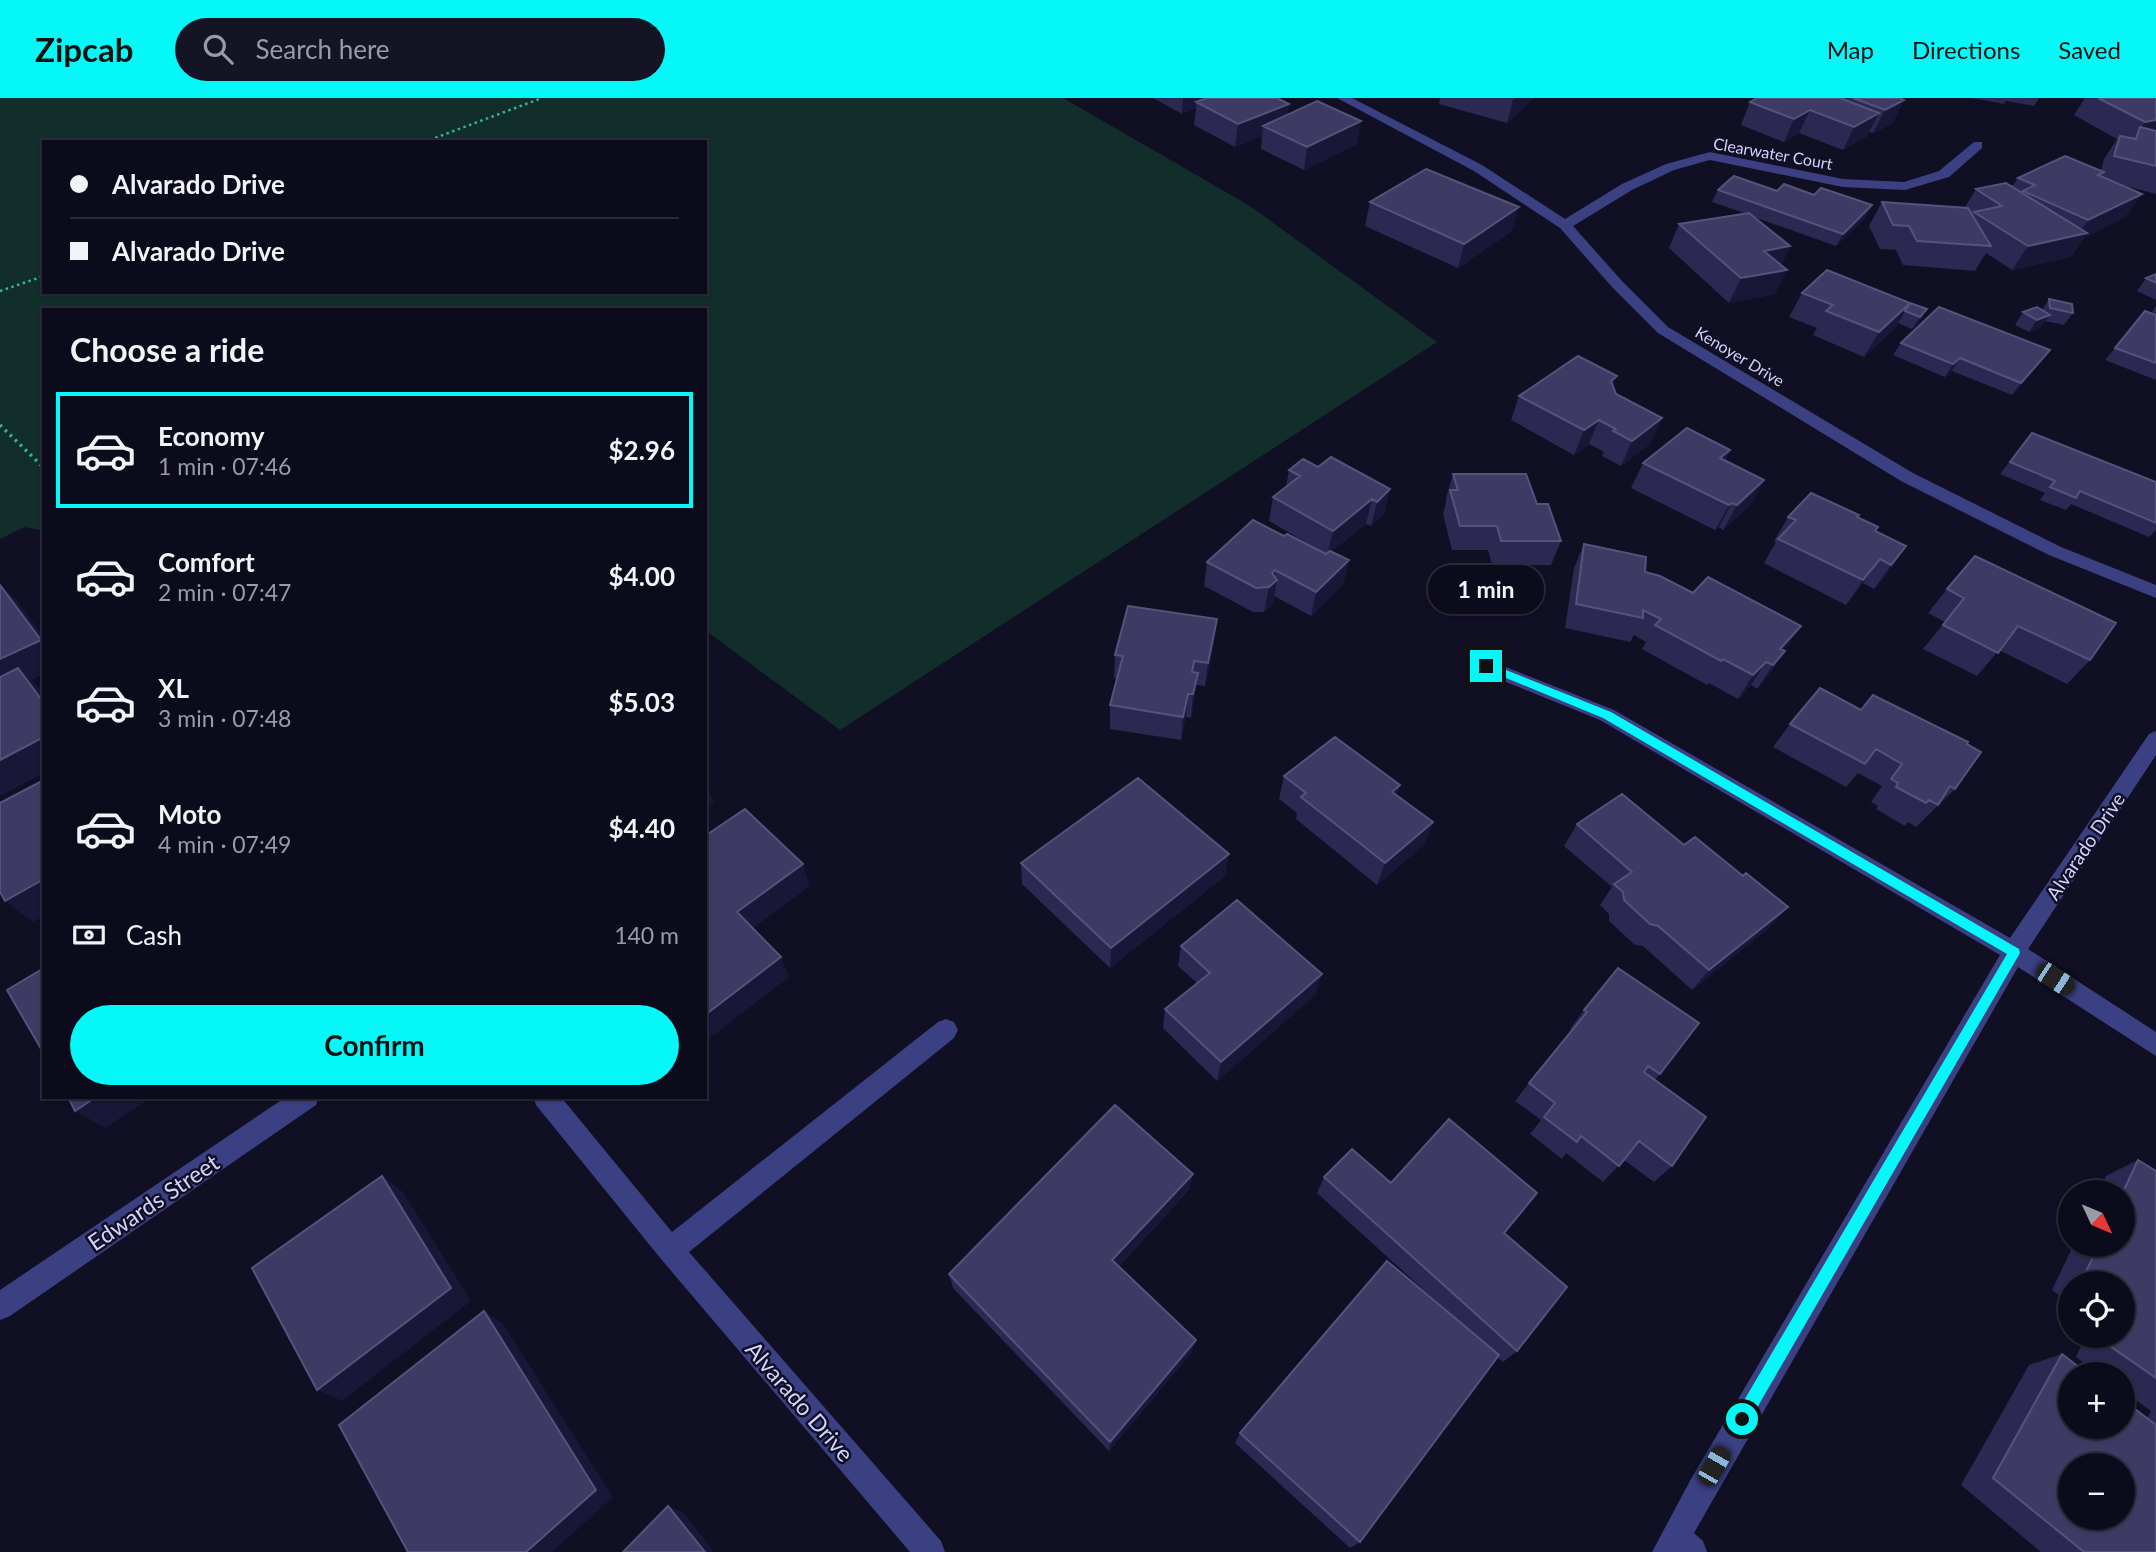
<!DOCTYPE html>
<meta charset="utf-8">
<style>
body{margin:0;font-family:Lato,sans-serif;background:#151424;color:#f1f3f6;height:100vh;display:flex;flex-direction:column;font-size:26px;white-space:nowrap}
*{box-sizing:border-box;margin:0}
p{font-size:23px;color:#9a9ba3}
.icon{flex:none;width:38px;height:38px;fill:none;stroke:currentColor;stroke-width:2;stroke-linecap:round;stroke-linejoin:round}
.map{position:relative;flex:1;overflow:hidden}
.drawer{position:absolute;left:42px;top:210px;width:665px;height:791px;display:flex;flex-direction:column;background:#0c0b1b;border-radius:0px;box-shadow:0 2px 5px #0004,0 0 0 2px #2c2b3a}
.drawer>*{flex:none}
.banner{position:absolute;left:42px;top:42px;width:665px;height:154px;border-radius:0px;box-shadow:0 2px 5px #0004,0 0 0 2px #2c2b3a;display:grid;align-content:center;height:154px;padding:0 28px;background:#0c0b1b}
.needle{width:46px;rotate:134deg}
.buttons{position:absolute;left:2058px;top:1082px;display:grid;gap:14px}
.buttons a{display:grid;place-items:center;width:77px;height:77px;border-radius:50%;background:#0c0b1b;box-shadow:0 2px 5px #0004,0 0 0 2px #2c2b3a;font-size:35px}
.end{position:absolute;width:32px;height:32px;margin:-16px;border:9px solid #05f8f7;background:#111;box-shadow:0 0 0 4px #111}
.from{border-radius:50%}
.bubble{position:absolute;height:49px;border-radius:24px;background:#0c0b1b;box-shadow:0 2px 5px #0004,0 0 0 2px #2c2b3a;font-size:23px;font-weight:700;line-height:49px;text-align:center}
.car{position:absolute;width:21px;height:42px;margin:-21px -10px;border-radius:9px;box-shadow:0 0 5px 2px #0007;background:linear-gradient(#222 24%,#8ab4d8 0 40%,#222 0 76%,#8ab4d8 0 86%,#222 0)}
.banner b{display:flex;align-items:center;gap:24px;height:66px;font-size:26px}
.banner b+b{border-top:2px solid #2c2b3a}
.banner i{width:18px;height:18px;background:#f1f3f6}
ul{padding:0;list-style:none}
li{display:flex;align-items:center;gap:21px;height:116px;margin:0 14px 10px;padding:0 14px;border:4px solid transparent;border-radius:0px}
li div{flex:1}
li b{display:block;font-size:26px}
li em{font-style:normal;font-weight:700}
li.current{border-color:#05f8f7}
li>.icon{width:63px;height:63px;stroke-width:1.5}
h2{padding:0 28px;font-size:32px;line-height:84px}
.pay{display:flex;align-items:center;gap:18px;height:77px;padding:0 28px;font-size:26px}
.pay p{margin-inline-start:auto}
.primary-button{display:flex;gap:14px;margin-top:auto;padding:14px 28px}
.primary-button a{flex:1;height:80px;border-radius:42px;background:#05f8f7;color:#111;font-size:28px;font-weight:700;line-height:80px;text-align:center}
header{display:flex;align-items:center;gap:42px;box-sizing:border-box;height:98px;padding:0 35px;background:#05f8f7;color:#111}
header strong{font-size:33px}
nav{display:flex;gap:38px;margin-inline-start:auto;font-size:24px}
.search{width:490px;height:63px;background:#151424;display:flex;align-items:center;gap:18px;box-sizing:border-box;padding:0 24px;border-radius:38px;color:#9a9ba3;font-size:26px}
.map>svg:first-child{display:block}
</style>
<header>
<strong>Zipcab</strong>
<div class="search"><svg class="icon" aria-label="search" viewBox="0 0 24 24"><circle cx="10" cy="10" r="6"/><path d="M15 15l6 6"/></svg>Search here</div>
<nav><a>Map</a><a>Directions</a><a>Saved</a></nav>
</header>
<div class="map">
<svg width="2156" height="1454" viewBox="0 0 2156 1454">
<rect width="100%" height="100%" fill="#100f24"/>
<path fill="#122e2a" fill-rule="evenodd" d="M0,0H1063L1250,108L1437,244L840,632L705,532V212H44V433L24,429L0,441ZM44,44H705V194H44Z"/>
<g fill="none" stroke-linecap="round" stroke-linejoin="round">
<path stroke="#31b49e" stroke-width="2.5" stroke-dasharray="2.5 3.5" stroke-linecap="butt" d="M424,44L542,0
M0,193L44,178"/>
<path stroke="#31b49e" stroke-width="3.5" stroke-dasharray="2.5 4.5" stroke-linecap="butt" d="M0,327L44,370"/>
<path fill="#3b4082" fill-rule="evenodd" d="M1337,0H1352L1482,67L1565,121L1622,86L1666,66L1710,54L1843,81L1904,84L1939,73L1974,44H1982V50L1949,79L1905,92L1843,89L1710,62L1674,72L1632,92L1573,128L1622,183L1668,229L1913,375L2061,449L2156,487V500L2049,457L1901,383L1658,235L1612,189L1560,130L1474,73Z
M1486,561L1614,612L2010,840L2149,636L2156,633V657L2028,851L2156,934V958L2018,869L1694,1435L1703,1443L1707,1454H1652L1691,1381L2000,857L1600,622L1479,573L1477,568L1479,563Z
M946,921L954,924L958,932L954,940L689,1154L941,1443L945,1454H910L661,1161L536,1007L533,999H561L672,1134L938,924Z
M286,999H319L316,1007L10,1218L0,1222V1192Z"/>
</g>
<path fill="#2c2852" d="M1153,0H1279V1L1289,6L1287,17L1357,46L1304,72L1261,51L1262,38L1235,49L1194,27L1196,10L1182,16Z
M1440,0H1534L1507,25L1439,6Z
M1757,0H1900L1893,25L1873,35L1869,34L1867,38L1843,52L1799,35L1784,44L1741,27L1750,4Z
M1972,0H2039L2034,8L2006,3L2004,6Z
M2085,0H2156V96L2122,87L2142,96L2125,119L2084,140L2071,159L2012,172L1986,155L1975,173L1903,167L1896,152L1880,151L1869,128L1882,104L1965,109L1976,91L2012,88L2018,80L2101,73L2104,61L2117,41L2074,17Z
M1718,92L1777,93L1866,119L1836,148L1754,119L1790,148L1781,167L1775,196L1729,205L1669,150L1679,126L1744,115L1712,104Z
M1370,104L1512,133L1458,170L1365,128Z
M2156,176V202L2137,193L2146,180Z
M1802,195L1927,211L1919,224L1912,231L1898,225L1896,229L1864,259L1813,237L1817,230L1789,219Z
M2049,201L2073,215L2064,227L2045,223L2041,229L2029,234L2015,227L2023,214L2042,212Z
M2156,208V216L2152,214Z
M2156,217V282L2105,262L2115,250Z
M1901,245L2050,252L2041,264L2012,297L1952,273L1945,279L1893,257Z
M1613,289L1616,296L1651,345L1621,368L1602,358L1604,354L1589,346L1574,357L1511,322L1519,298Z
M2032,335L2156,384V432L2149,439L2071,406L2066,412L2040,402L2045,395L2000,376Z
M1730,352L1725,362L1764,382L1750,407L1723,432L1719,429L1715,432L1631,390L1643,365Z
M1318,369L1390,391L1384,415L1371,428L1366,426L1332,453L1349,462L1343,486L1311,518L1274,498L1273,506L1264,514H1253L1204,488L1207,464L1284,438L1326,456L1269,423L1273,399L1286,389L1289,372Z
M1453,376L1537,406L1561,443L1551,467H1492L1488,452H1452L1443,416L1446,404V400Z
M1788,419L1857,420L1875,433L1906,448L1889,473L1874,491L1863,485L1846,507L1764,465L1776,444L1774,443Z
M1584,446L1645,474L1785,553L1769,577L1757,591L1751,587L1738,601L1709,585L1707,587L1642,551L1646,544L1634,537L1630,544L1565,530L1574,470Z
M1947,491L2090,562L2067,586L1999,552L1977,578L1923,551L1945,524L1928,515Z
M1214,545L1205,588L1196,587L1191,620L1186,619L1181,642L1110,631V607L1117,581L1114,580L1115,557Z
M1861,612L1967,646L1955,691L1916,729L1908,724L1905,728L1876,711L1878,708L1871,704L1882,688L1858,675L1846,689L1773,649L1790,626Z
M1284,678L1400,687L1397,697L1433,724L1424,747L1377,787L1296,721L1297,715L1279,701Z
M1577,726L1769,830L1692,892L1643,848L1635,847L1609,823V816L1600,807L1612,789L1564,748Z
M1021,765L1225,778L1110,870L1022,786Z
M1181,848L1316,896L1217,983L1163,930L1165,911L1197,885L1178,868Z
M1584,912L1660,976L1655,982L1672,1068L1654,1084L1624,1062L1603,1084L1566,1055L1562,1061L1530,1036L1541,1022L1515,1003L1529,985L1572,932L1570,931Z
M2138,1062L2156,1073V1454H2041L1961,1387L2029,1267L2062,1256L2147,1321L2151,1313L2123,1293V1276H2098L2076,1259L2086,1237H2123V1185H2070V1205L2052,1192L2074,1146H2123V1094H2098L2106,1078Z
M1324,1079L1391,1085L1504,1135L1517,1253L1503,1264L1497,1259L1360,1444L1350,1450L1235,1345L1240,1335L1449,1215L1317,1095Z
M1189,1092L1119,1168L1192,1254L1109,1353L953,1190L949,1176Z"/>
<path fill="#191638" d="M1183,0H1214L1196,4V10L1182,16Z
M1516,0H1534L1507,25L1513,2Z
M1904,2L1893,25L1873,35L1885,12Z
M1289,6L1285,29L1263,28L1262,38L1235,49L1238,26Z
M1810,12L1799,35L1784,44L1794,21Z
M1879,15L1867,38L1843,52L1854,29Z
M2156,22V41H2136L2139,33L2145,24Z
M1361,23L1357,46L1304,72L1307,49Z
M2142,96L2125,119L2084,140L2071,159L2012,172L2028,148L2078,137L2088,122Z
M1872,107L1866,119L1836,148L1843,136Z
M1519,109L1512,133L1458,170L1464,146Z
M1790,148L1778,172L1764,153Z
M1787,172L1775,196L1729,205L1741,180Z
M1910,205L1896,229L1864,259L1879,234Z
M1927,211L1919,224L1912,231L1920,219Z
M2050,217L2041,229L2029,234L2037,222Z
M2050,252L2041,264L2012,297L2021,285Z
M1960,260L1952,273L1945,279L1953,266Z
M1617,278L1607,303L1611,283Z
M1662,320L1651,345L1621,368L1632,343Z
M1599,322L1589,346L1574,357L1584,332Z
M1730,352L1718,377L1720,360Z
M1764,382L1750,407L1723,432L1737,407Z
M1390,391L1384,415L1371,428L1377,404Z
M1372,401L1366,426L1327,457L1333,433Z
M1732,405L1719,429L1715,432L1729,407Z
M1906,448L1889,473L1874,491L1891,467Z
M1880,461L1863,485L1846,507L1863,482Z
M1349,462L1343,486L1311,518L1316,494Z
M1275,472L1273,486L1277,482L1273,506L1264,514L1269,489L1272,475Z
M0,485L17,503L44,539V576L31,582L44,595V605L0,597Z
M1217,521L1214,545L1205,588L1208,565Z
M1801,528L1784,552L1772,566L1780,551Z
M1785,553L1769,577L1757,591L1773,567Z
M1766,564L1751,587L1738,601L1753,577Z
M1198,575L1195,598L1191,620L1193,596Z
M1188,596L1186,619L1181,642L1183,619Z
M44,639V675L0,698V662Z
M705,682L714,705L705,711Z
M1400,687L1393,710L1392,694Z
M1433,724L1424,747L1377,787L1385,765Z
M1229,756L1225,778L1110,870L1111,850Z
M803,766L810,788L746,835L737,814Z
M44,781V818L33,824L5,803Z
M1788,809L1769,830L1692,892L1709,872Z
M781,859L789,879L705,944V917Z
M1322,876L1316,896L1217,983L1221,964Z
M96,999H152L105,1030L75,1013Z
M1193,1076L1189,1092L1111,1176L1112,1162Z
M382,1078L403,1094L471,1203L342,1303L317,1292Z
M484,1213L503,1226L613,1399L552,1454H526Z
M1196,1242L1192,1254L1109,1353L1110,1344Z
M668,1408L683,1414L714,1454H705Z"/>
<path fill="#3e3a64" stroke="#55527c" stroke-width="2" fill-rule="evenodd" d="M1207,0H1277L1289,6L1238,26L1196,4Z
M1757,0H1840L1879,15L1854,29L1810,12L1794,21L1750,4Z
M1853,0H1900L1904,2L1885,12Z
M2098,0H2156V22L2145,24Z
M1317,3L1361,23L1307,49L1263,28Z
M2140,29L2156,33V68L2114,58L2120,38L2136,41Z
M2065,58L2104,74L2098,77L2142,96L2088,122L2023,93L2035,87L2018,80Z
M1426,71L1519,109L1464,146L1370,104Z
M1734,78L1777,93L1784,86L1814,97L1821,90L1872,107L1843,136L1718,92Z
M2006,85L2087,135L2028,148L1974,114L2002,108L1976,91Z
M1882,104L1968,110L1991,148L1917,143L1909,128L1893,127Z
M1749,115L1790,148L1764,153L1787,172L1741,180L1679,126Z
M1827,172L1910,205L1879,234L1826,213L1833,207L1802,195Z
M2156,176V185L2146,180Z
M2049,201L2072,206L2073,215L2050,210Z
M1910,205L1927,211L1920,219L1905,213Z
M1939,209L2050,252L2021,285L1960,260L1953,266L1901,245Z
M2037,209L2050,217L2037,222L2023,214Z
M2145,213L2156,217V265L2115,250Z
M1578,258L1617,278L1611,283L1616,296L1662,320L1632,343L1613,333L1616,331L1599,322L1584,332L1519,298Z
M1687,330L1730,352L1720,360L1764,382L1737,407L1732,405L1729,407L1643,365Z
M2032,335L2156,384V425L2080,393L2076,400L2050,389L2055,383L2010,364Z
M1331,359L1390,391L1377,404L1372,401L1333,433L1273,399L1300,378L1289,372L1303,361L1318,369Z
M1453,376H1526L1537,406H1548L1561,443H1501L1497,428H1460L1450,392H1458Z
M1811,395L1859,417L1857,419L1878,429L1875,433L1906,448L1891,467L1880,461L1863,482L1778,441L1796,422L1788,419Z
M1253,422L1284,438L1287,436L1326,456L1330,453L1349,462L1316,494L1275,472L1272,475L1277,482L1269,489L1256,490L1207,464Z
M1584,446L1646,459L1645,474L1660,478L1693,495L1708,479L1801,528L1780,551L1785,553L1773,567L1766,564L1753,577L1723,561L1721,563L1655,527L1661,521L1643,512V520L1576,506Z
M1975,458L2116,525L2090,562L2018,528L1998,555L1943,527L1964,500L1947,491Z
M0,487L41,542L0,561Z
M1128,508L1217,521L1208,565L1194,563L1192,574L1198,575L1193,596H1188L1183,619L1110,607L1123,558L1115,557Z
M18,570L44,605V639L0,662V579Z
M1820,590L1861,612L1873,597L1968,644L1967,646L1981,654L1955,691L1950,688L1938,707L1929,702L1926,705L1896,689L1898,685L1891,681L1902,666L1876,651L1865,666L1790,626Z
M1335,639L1400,687L1392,694L1433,724L1385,765L1301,699L1306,695L1284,678Z
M1138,680L1229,756L1111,850L1021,765Z
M44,682V781L5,803L0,794V705Z
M1622,696L1684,747L1695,739L1743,778L1746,775L1788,809L1709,872L1658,828L1650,826L1624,802L1623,794L1614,786L1632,774L1577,726Z
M745,711L803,766L737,814L781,859L705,917V738Z
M1237,802L1322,876L1221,964L1165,911L1210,875L1181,848Z
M44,870V956L7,892Z
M1618,870L1699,925L1660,976L1648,968L1644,974L1706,1019L1672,1068L1639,1043L1619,1068L1581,1038L1577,1044L1544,1019L1555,1005L1529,985L1587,914L1584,912Z
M68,999H96L75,1013Z
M1115,1007L1193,1076L1112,1162L1196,1242L1110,1344L949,1176Z
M1449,1021L1537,1095L1504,1135L1567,1189L1517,1253L1324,1079L1352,1051L1391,1085Z
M2138,1062L2156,1073V1280L2110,1248L2114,1237H2123V1217L2127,1208L2123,1205V1185H2093L2084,1178L2099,1146H2123V1094Z
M382,1078L451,1190L317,1292L252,1170Z
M1387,1163L1499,1257L1360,1444L1240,1335Z
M484,1213L596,1392L526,1454H408L339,1327Z
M2062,1256L2088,1276H2070V1328H2123V1302L2156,1327V1454H2084L1993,1380ZM2070,1367H2123V1419H2070Z
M668,1408L705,1454H623Z"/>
<path fill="#05f8f7" d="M1486,564L1611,614L2019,851L2020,855L1747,1327L1742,1329L1736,1327L1734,1321L1736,1316L2007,856L1603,620L1482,570L1481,568Z"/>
<g text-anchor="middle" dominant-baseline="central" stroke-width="5" stroke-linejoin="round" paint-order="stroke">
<g font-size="16" fill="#d4d3fe" stroke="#100f24">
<text transform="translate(1773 55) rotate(10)">Clearwater Court</text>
<text transform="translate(1740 258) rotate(31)">Kenoyer Drive</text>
</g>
<g font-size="19" fill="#d4d3fe" stroke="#100f24">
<text transform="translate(2085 748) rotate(-56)">Alvarado Drive</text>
</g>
<g font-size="23" fill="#d4d3fe" stroke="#100f24">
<text transform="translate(153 1104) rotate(-34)">Edwards Street</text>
<text transform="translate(800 1303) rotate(49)">Alvarado Drive</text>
</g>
</g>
</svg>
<div class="buttons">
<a><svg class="needle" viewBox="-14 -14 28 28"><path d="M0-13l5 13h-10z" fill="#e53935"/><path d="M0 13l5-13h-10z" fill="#9a9ba3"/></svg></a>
<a><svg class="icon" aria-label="locate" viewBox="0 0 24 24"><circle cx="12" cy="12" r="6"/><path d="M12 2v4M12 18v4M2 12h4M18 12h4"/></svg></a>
<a>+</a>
<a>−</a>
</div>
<i class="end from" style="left:1742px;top:1321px"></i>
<i class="end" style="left:1486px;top:568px"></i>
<div class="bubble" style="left:1428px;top:467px;width:116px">1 min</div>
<i class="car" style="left:2055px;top:881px;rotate:123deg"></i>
<i class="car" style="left:1714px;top:1368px;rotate:30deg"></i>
<div class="banner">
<b><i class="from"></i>Alvarado Drive</b>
<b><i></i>Alvarado Drive</b>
</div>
<section class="drawer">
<h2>Choose a ride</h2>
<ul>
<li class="current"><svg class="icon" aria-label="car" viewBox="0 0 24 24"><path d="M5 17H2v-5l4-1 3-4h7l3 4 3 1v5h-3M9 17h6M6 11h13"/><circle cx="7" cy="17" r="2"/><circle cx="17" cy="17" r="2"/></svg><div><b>Economy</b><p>1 min · 07:46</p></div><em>$2.96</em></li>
<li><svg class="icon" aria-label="car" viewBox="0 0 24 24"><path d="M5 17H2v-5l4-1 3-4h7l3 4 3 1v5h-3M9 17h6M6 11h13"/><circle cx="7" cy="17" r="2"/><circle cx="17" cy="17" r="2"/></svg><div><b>Comfort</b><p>2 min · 07:47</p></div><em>$4.00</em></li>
<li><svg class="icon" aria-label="car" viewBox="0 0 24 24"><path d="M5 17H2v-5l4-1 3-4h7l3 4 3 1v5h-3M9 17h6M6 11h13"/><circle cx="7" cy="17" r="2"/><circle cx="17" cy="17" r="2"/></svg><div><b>XL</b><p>3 min · 07:48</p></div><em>$5.03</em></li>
<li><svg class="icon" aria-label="car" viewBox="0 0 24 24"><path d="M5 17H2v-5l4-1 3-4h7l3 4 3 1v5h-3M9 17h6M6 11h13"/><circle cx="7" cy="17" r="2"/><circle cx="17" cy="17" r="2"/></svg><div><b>Moto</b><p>4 min · 07:49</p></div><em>$4.40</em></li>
</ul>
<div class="pay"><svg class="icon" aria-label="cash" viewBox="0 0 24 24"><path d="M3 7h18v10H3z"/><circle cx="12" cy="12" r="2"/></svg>Cash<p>140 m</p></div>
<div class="primary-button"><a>Confirm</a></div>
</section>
</div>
